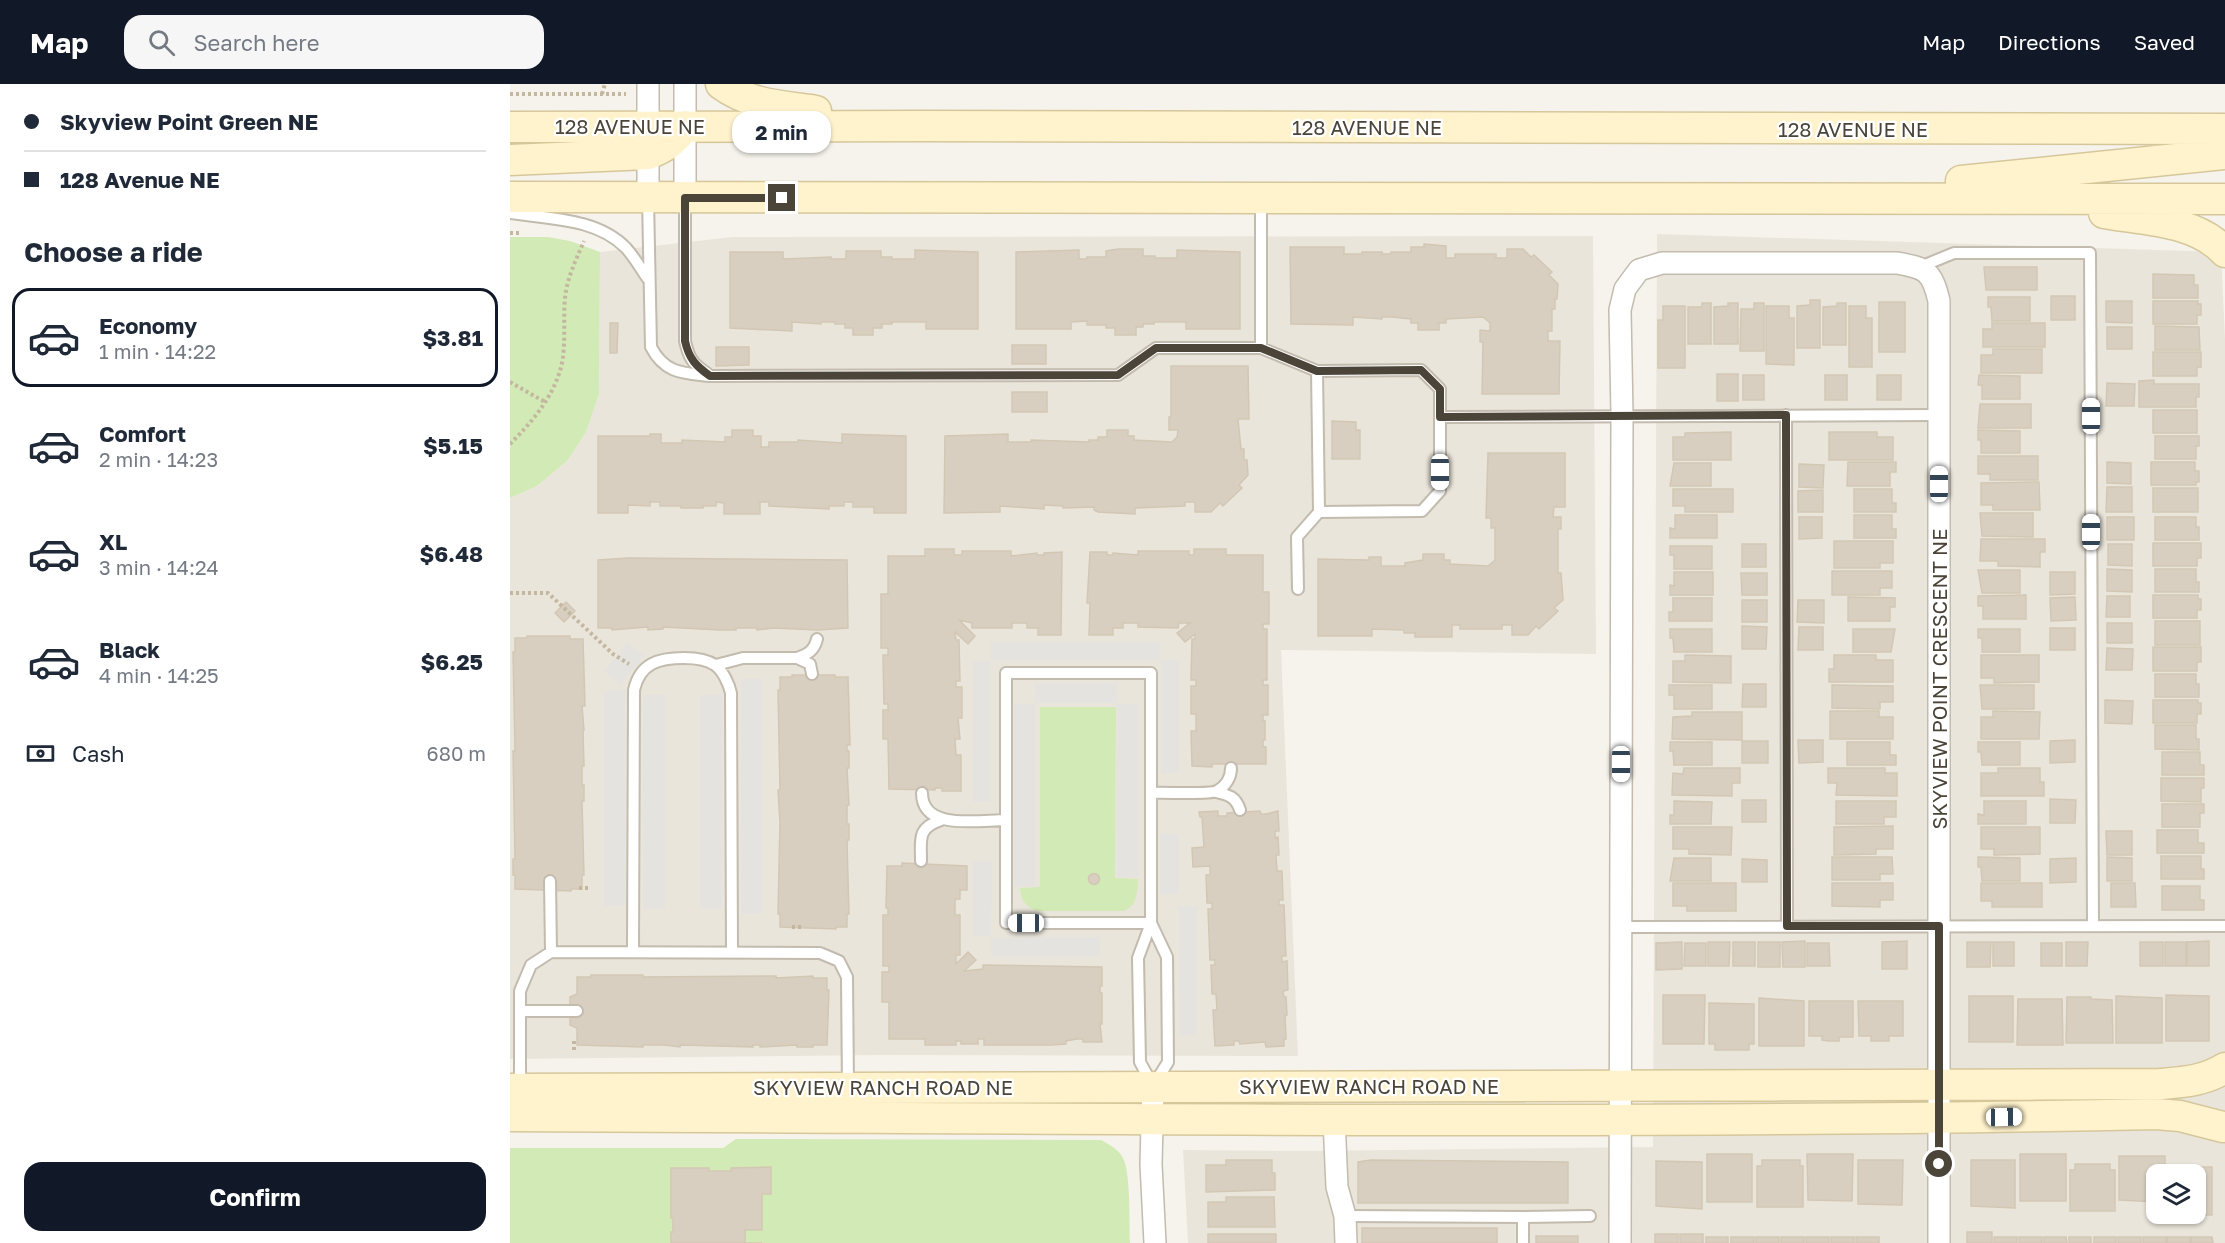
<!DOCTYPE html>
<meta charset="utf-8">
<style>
body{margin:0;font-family:"Golos Text",sans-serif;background:#f6f6f7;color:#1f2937;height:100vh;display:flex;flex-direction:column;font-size:22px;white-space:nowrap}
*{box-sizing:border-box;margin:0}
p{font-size:20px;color:#747a83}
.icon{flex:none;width:33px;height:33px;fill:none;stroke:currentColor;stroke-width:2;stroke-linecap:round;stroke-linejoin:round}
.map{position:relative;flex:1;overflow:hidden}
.details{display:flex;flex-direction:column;background:#fff;width:510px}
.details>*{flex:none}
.guide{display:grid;align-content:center;height:132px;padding:0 24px;background:#fff}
.fabs{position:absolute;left:1636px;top:1080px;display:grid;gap:12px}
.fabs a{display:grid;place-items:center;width:60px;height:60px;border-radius:12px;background:#fff;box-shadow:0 2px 4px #0004;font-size:30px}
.end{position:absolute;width:27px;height:27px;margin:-14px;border:8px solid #4b4439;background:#fff;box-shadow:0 0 0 3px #fff}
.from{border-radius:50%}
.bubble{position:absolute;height:42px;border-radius:18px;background:#fff;box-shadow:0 2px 4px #0004;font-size:20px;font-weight:700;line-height:42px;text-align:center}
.car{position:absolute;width:18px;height:36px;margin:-18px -9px;border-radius:8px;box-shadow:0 0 4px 2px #0007;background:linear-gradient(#fff 24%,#345 0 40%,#fff 0 76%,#345 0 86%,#fff 0)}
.guide b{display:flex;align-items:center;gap:21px;height:57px;font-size:22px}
.guide b+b{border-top:2px solid #e0e1e3}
.guide i{width:15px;height:15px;background:#1f2937}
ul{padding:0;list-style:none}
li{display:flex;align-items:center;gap:18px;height:99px;margin:0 12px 9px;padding:0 12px;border:3px solid transparent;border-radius:18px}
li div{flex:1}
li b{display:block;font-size:22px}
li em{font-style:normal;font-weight:700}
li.current{border-color:#111827}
li>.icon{width:54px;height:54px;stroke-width:1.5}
h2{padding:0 24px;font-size:27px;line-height:72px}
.pay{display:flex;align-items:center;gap:15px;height:66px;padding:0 24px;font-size:22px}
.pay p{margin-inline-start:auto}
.button{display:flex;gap:12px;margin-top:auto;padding:12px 24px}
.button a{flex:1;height:69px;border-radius:18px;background:#111827;color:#fff;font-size:24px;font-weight:700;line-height:69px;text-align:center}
header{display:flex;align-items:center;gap:36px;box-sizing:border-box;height:84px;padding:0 30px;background:#111827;color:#fff}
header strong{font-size:28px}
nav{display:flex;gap:33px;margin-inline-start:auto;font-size:21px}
.search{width:420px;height:54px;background:#f6f6f7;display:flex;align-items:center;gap:15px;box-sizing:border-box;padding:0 21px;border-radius:18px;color:#747a83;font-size:22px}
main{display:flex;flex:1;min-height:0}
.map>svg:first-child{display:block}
</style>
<header>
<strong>Map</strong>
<div class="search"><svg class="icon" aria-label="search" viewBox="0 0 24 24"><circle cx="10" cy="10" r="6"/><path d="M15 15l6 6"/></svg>Search here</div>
<nav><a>Map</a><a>Directions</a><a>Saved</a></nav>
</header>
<main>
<section class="details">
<div class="guide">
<b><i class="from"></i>Skyview Point Green NE</b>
<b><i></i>128 Avenue NE</b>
</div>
<h2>Choose a ride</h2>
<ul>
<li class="current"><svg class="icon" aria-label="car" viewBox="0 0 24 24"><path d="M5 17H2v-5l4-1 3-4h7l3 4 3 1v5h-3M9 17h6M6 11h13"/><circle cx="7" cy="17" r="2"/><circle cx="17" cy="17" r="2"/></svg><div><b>Economy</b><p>1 min · 14:22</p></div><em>$3.81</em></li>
<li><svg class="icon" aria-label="car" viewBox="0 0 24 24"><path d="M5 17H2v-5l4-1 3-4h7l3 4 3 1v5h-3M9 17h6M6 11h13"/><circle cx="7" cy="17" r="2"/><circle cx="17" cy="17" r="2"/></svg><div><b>Comfort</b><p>2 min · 14:23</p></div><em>$5.15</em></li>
<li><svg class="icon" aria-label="car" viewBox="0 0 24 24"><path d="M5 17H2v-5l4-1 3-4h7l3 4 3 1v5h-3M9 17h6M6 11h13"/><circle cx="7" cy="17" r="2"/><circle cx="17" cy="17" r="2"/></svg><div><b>XL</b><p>3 min · 14:24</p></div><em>$6.48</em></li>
<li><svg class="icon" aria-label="car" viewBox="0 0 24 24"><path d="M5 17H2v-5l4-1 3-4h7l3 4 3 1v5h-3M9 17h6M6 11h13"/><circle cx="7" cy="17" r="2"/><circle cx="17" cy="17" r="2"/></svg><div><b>Black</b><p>4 min · 14:25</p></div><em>$6.25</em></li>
</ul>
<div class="pay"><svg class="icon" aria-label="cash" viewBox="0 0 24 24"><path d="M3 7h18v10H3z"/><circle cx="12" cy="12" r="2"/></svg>Cash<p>680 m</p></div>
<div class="button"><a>Confirm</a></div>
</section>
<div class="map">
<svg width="1715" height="1159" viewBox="0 0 1715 1159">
<rect width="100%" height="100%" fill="#f6f3ec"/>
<path fill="#eae5da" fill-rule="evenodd" d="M1147,150L1711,168L1715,255V1159H678L673,1066L794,1067L1143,1063ZM1647,1090H1686V1130H1647Z
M1083,152L1086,570L771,566L788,972L370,971L0,975V414L27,402L58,376L76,348L89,310L90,168L223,153Z"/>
<path fill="#d2eab5" d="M0,153H38L60,157L90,168L89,310L76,348L58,376L27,402L0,414Z
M530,623H606L605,794L628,795C627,808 628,821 614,827H527C515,822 511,817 510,804L530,803Z
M226,1055L591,1056C600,1061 608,1065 613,1074C621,1089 619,1140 620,1159H0V1064H213Z"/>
<path fill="#e5e3e0" d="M118,558L134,572L110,601L94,587Z
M481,558H650V576H481Z
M651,576H669V689H651Z
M463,577H480V718H463Z
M231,595H252V830H231Z
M525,599H607L608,620H628V793H607V619H525Z
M94,606H115V822H94Z
M133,611H155V825H133Z
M190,611H212V825H190Z
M525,620V803L504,802V620Z
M650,750H669V810H650Z
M463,777H482L481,852H463Z
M669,822H687V951H669Z
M590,853V872H481V854Z"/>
<path fill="#d8cfc1" stroke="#d3c7b4" stroke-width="1.5" d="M914,160L936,162V174H945V170H986V174H997V165H1013L1021,173L1024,171L1042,188L1039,191L1048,200L1047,215H1045V225H1042V247H1038V257H1050L1049,310H972L973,258H970V246L980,247V239L973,233L936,235V239H929V246H908V239H901V235L881,233H872V235L843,233V241L781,240L780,163H834V170H852V168H872V170H881V168H901V163H914Z
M608,165H633V172H645V174H667V166L730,168V245H676V238H644V240H633V243H626V251H605V244H596V241H577V237L561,238V245H506V168L569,166V175H577V173H596V167Z
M405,166L468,168V245H416V238H382V240H372V244H363V251H343V244H335V240H325V238H311V240L282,238V247L220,244V168H273V175L321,173V175H336V167H371V173H382V175H405Z
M1474,183H1527V206H1476Z
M1643,190L1684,191V201H1688V214H1643Z
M1541,212H1565V236H1541Z
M1478,213H1520V237H1482L1481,223H1478Z
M1300,216H1310V264H1287V222L1300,221Z
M1596,217H1622V239L1596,238Z
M1643,217H1688V220H1691V231H1687V240H1643Z
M1369,218H1395V268H1369Z
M1192,219H1201V260H1178V223H1192Z
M1218,219H1228V260H1204V223L1218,222Z
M1244,219H1254V267H1230L1231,225H1244Z
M1327,219H1336V261H1313V223L1327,222Z
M1153,222H1175V284H1148V236H1153Z
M1256,222H1279V234H1284V281L1256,280Z
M1339,222H1356V234H1362V283H1339Z
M100,239H108L107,269H100Z
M1482,239H1535V263H1473V245H1482Z
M1645,242L1689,243L1690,266H1645Z
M1597,243H1622V265H1597Z
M502,261H536V280H502Z
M206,263H239V281L206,282Z
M1483,265H1532V289H1471V271H1483Z
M1643,268H1691V283H1687V292H1643Z
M661,282H738L739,335H728L731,365H734V376H737L738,391L729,401L732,404L713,422L710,419L701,428H685V418H675V422L625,424V430L588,428L584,426V423L553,424V422L534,421V425L490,422V428L434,429L435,352L498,350V358H521V356L579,358V356H588V353H597V346H618V352H624V356L662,358L667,353L668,346H659V333H661Z
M1207,290H1228V317H1207Z
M1233,291H1254V316H1233Z
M1315,291H1337V316H1315Z
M1367,291H1391V316H1367Z
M1469,291L1510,292V315H1472V301H1468Z
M1644,296V300H1689V313H1686V323H1629V297Z
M1597,299L1625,300L1624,322H1596Z
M502,308H537V328H502Z
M1470,320H1521V344H1468Z
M1643,326H1687V349H1643Z
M822,337L846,338V346H850V375H822Z
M222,346H243V352H251V363H259V358H288V356L332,359V350L396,352V429H364V423H343V418H334V422H319V425L259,422V418H250V430H214V419L206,418V422H193V424H171V422H150V418H140V422L118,421V429H88V352H140V350H151V359H172V356L215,358V353H222Z
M1468,346L1510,347V369H1471V356H1468Z
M1221,348V376H1163V353H1175V349Z
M1319,348H1367V353H1383V376H1319Z
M1645,352H1689V362H1686V375H1645Z
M978,369H1055V423H1044L1043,433H1051V445H1048V489H1051L1053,516L1044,524L1048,527L1029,545L1026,542L1018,551H1002V541H992V545H950V541H942V553H905V549H894V546L862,545V552H808V475L859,476V473H871V482H895V479L913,476V470H934V476H940V480L978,482L985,476V444H981V434H976Z
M1468,372H1528V396H1480V390H1468Z
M1338,378H1386V388H1380V402H1337Z
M1597,378L1621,379V400L1597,399Z
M1641,378H1685V387H1689V398H1686V401H1641Z
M1164,379H1201V402H1160Z
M1289,380L1314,381L1313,404L1289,403Z
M1529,398L1530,426H1483V421H1471V399Z
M1597,403H1622V428H1596Z
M1643,404H1688V428H1643Z
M1163,405H1223V428H1175V422H1163Z
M1344,405H1382V419H1386V428H1344Z
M1313,406V428H1288V407Z
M1470,429H1523V453L1472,452Z
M1165,431H1207V454H1160V444L1165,445Z
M1344,431H1382V445H1386V454H1344Z
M1289,433H1312V454L1289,455Z
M1597,433H1624V456H1597Z
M1645,433H1686V443H1689V456H1645Z
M1471,455H1535V468H1530V483L1488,482V477H1470Z
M1324,457H1383V479H1370V484H1324Z
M1643,459H1691V474H1687V482H1643Z
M1232,460H1256V483H1232Z
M1598,460H1622V482L1598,481Z
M1160,462H1202V485H1164V471H1160Z
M415,465H444V471H452V467H501V472L527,469V471H534V469L552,468L551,551H528V544H517V539H502V544H462V539L449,536L465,552L458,560L445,548L446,556H449L450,597H446V603H452V634H448L450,655H445L446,671H451V707H432V704H425V706L379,705L378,655H373V626H378V620H374L373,571H378V564H371V510H378V472H415Z
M684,465H716V471H753V508H759V540H753V545H757V596H753V601H758V631H753V637H755V656H753V663H756V680H702V683L682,682L681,647H686V630H681V602H686V596H681L682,555H685V550L675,558L667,549L680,539H669L668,544L628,543V539H613V544H603V551H579L580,519H577L580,468H597V471H603V469L628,471V467H679V471H684Z
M118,474L337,476L338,544L308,546L263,544L247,546V544H226V546H210L153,543V545L138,546V543L102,546V544H88V476Z
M1597,485L1622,486V508L1597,507Z
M1645,485H1686V498H1689V508H1645Z
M1468,486H1510V509H1472Z
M1322,487H1382V504H1370V511H1322Z
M1164,488H1203V511H1160V501L1164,502Z
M1540,488H1565V510L1540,511Z
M1231,489H1257V511H1232Z
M1516,511V535H1473V522H1468V512Z
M1643,511H1688V515H1691V526H1687V534H1643Z
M1597,512H1620V533H1596Z
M1338,513L1385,514V523H1380V537H1338Z
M1565,513L1566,536L1541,537L1540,514Z
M1163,514H1202V537H1159V528H1163Z
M1232,516H1257V538H1232Z
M1288,516H1314V539L1287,538Z
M56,518L65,527L54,538L45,529Z
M1645,537H1690V561H1645Z
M1597,539H1622V559H1597Z
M1232,542L1257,543L1256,565H1232Z
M1289,543H1313V566H1288Z
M1540,544H1565V566H1540Z
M1160,545H1202V568H1164L1163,554H1160Z
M1343,545H1385L1381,568H1343Z
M1468,545H1510V568H1472V554H1468Z
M17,552H60V555H73L75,622H72L74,646H73L74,682H72V701H74V717H72L74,791H72V805H61V807L5,805V791H3V775H5L3,667H5L3,568H5V554H17Z
M1643,563H1691V578H1687V587H1643Z
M1597,564L1623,565L1622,586H1596Z
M1175,571L1221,572V599L1163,598V577H1175Z
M1324,571H1366V576H1383V598H1319V585H1324Z
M1471,571H1529V598L1484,599V594H1471Z
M1645,590H1686V600H1689V613H1645Z
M282,591H325V593H338L340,661H337V667H339V684H337L339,721H337V740H339V756H337L339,830H337V843H326V845L270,843V830H268L270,739L268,706H270L268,606H270V593H282Z
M1233,600H1256V623H1232Z
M1159,601H1202V625H1164V611H1159Z
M1322,601L1383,602V618H1370V625L1322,624Z
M1470,601H1524V625H1472Z
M1595,616L1623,617L1622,640L1595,639Z
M1643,616H1688V619H1691V630H1687V639H1643Z
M1320,627H1369V633H1383V655H1320Z
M1483,627L1530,628L1529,655H1471V633H1483Z
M1182,628H1232V656L1162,655L1163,633L1182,632Z
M1645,641H1686V655H1689V666L1645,665Z
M1288,656H1313V678L1289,679Z
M1565,656V678L1540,679V657Z
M1232,657H1258V679H1232Z
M1160,658H1202V681H1164L1163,667H1160Z
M1337,658H1380V671H1386V681H1337Z
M1468,658H1510V681H1472L1471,668H1468Z
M1652,668H1690V681H1694V691H1652Z
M1174,684H1230V699H1222V712L1162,711L1163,689L1173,690Z
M1318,684H1375V689H1387V712L1326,711L1327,699H1318Z
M1488,684H1530V698H1534V712H1471V689H1488Z
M1651,694H1694V704H1691V718L1651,717Z
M1540,715L1566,716L1565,739H1540Z
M1232,716H1256V738H1232Z
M1164,717L1202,718L1201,740H1160V731H1164Z
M1326,717H1386V733H1374V740H1326Z
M1474,717H1516V740H1468V730L1474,731Z
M1652,720H1694V729H1690V743H1652Z
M708,727V732H717V729L750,727L751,730H756L768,727L769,747H765V754L768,753L769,771H766L767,787H772L773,816H769V821H774L776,872H772V878L777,877L778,906L773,907L774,913H776L777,931H775L776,955H774V962L756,963L755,958L730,960L729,957H724V961L705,962L703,926H707L706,910H702L701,881H705V876H700L698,825H702V819H697L696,791H700V782L683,783L682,764L694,763L692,733H690L689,728Z
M1383,742V765H1366V770L1324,771V743Z
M1163,743H1222L1221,771L1179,770V765H1163Z
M1471,743H1530V770L1484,771V765H1471Z
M1647,746H1688V759H1694V769H1647Z
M1596,747H1622V771H1597Z
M1651,772H1691V785H1694V795H1651Z
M1322,773H1382L1383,790H1370V796H1322Z
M1468,773L1510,774V797H1472L1471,783H1468Z
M1597,773L1622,774V797H1597Z
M1164,774H1201V797H1160Z
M1566,774V798L1540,799V775Z
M1232,775L1257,776V798H1232Z
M392,779L457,782V806H450V815H445V831H450V871H446V880L458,868L466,876L454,887L473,885V881L592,883V902H590V909H592V940H590L592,958H573V955H567L556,957V960L541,961H474V955H468V960H451V957H446V961H415V955H379V918H372V888H379V882H373V831H378V824H376L377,782H392Z
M578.5 795a5.5 5.5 0 1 1 11 0a5.5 5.5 0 1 1-11 0Z
M1163,799H1226V827H1177V822H1163Z
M1322,799H1383V816H1370V823L1322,822Z
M1471,799H1532V823H1482V817H1471Z
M1601,799H1625L1626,823H1601Z
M1652,802H1690V816H1694V826H1652Z
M1295,857V883H1273L1272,858Z
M1397,857V885H1372V858Z
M1699,857V882H1677V858Z
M1172,858V885L1146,886V859Z
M1198,858H1220L1219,882H1198Z
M1223,858H1245V882H1223Z
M1248,858H1270V883H1248Z
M1457,858H1481L1480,883H1457Z
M1483,858H1504V882H1483Z
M1556,858H1578L1577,882H1556Z
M1630,858H1653V882H1630Z
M1655,858H1676V882H1655Z
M1175,859H1196V882H1174Z
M1297,859H1319L1320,882H1297Z
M1531,859H1552V882H1531Z
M81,891H133V893L266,892V894L303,892V894H317V906H319L317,961H303V963H287V961L250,963V961H243V963L170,961V963L154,961H133V963L67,961V944L60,941V913L67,910V893H81Z
M1153,911H1195L1194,960H1153Z
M1656,911L1699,912V957H1656Z
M1459,912H1503V958H1459Z
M1606,912L1652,914V959H1606Z
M1557,913H1581V915L1602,916L1603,959H1556Z
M1249,914L1294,917V962H1249Z
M1508,915H1552L1553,961H1507Z
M1299,917H1343V953H1329V957H1319L1312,956V952H1299Z
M1348,917H1393V952H1379V957H1361V952H1349Z
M1199,919L1244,920V960H1239V966H1205V960H1199Z
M1197,1070H1242V1118H1197Z
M1297,1070H1343L1342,1117L1298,1116Z
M1510,1070H1556V1117H1510Z
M1609,1072H1655V1090H1647V1118L1609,1116Z
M716,1076H762V1089H765V1106L696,1108V1081H716Z
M861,1076L1058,1078V1119H848V1078Z
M1252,1076H1290V1082H1293V1123H1247V1082H1252Z
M1348,1076H1393L1392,1121L1348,1120Z
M1461,1076H1505V1124L1461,1122Z
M1146,1077L1192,1078V1125L1146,1122Z
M1565,1080H1600V1086H1605V1127H1560V1086H1565Z
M261,1083V1110H252V1146H235V1159H252H161V1148H163V1134H161V1084H199V1087H221V1084Z
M1660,1083H1702V1131H1660V1130H1686V1090H1660Z
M716,1113H764L765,1143H698V1118H716Z
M852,1144H987V1159H852Z
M1457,1148H1482V1159H1457Z
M698,1150H766V1159H698Z
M1145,1150H1168V1159H1145Z
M1170,1150H1193V1159H1170Z
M1026,1152H1068V1159H1026Z
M1196,1153H1218V1159H1196Z
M1221,1153H1244V1159H1221Z
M1246,1153H1269V1159H1246Z
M1271,1153H1294V1159H1271Z
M1296,1153H1319V1159H1296Z
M1321,1153H1344V1159H1321Z
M1346,1153H1369V1159H1346Z
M1484,1153H1507V1159H1484Z
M1509,1153H1532V1159H1509Z
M1534,1153H1556L1557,1159H1534Z
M1559,1153H1581V1159H1559Z
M1584,1153H1606V1159H1584Z
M1608,1153H1631V1159H1608Z
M1633,1153H1656V1159H1633Z
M1657,1153H1680V1159H1657Z
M1681,1153H1702L1703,1159H1681Z"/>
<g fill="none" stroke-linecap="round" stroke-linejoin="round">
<g stroke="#c2bbae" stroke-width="14">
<path id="lane" d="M175,114V257C179,275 183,280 198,290
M751,114V264
M138,115L141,263C155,290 174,289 200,292L608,291L646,264H751L807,287L911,286L930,305V333L1429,331
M0,129C39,135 87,134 116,164C125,174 131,185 138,195
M1410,183L1444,169H1580L1583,842
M1276,331L1277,842
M809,428L912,427L930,407V333
M788,505L787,453L809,428L807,287
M287,574C298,570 304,567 307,555
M206,581L233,574H287L300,580L302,590
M496,589H641V839H496Z
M706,708C719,711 726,713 730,726
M412,709C412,747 468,736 496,736
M641,709C654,708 698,711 707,707C716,702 721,693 721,684
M411,777C411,755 407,744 431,736
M40,797L41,868
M641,839L657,873L658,978L643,1002L630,978L628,874Z
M1111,843L1715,842
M123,868L124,606C130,579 149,574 174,574C184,574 196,575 205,581C213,587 219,600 221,609L222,868
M10,927H67
M10,1003V907L21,881L41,868L310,869L329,877L337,893L338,1003
M835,1132L1013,1133V1159
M1013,1133L1080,1132"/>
</g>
<g stroke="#c2bbae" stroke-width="24">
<path id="street" d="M138,0V114
M175,114V0
M643,1002L641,1080L645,1159
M824,1035L827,1103L835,1132L836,1159
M1110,1159L1112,331L1110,226L1115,205L1129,186L1152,179H1387C1416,184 1422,187 1429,217V1159"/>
</g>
<g stroke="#d6c79b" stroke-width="33">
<path id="secondary" d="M211,0C239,21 273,22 306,27
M0,43L410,42L1715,45
M0,76L138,70C156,63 164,57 175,42
M1451,97L1715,70
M0,113L1715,115
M1594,129C1634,136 1686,136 1715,168
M0,1005L1650,1000C1674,998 1694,997 1715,984
M0,1032C549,1034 1098,1041 1646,1030L1670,1032L1713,1043"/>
</g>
<path stroke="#c4b79f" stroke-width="4" stroke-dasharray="3 3" stroke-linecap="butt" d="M0,10H116
M92,10L95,0
M0,149H12
M0,298L35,318
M0,360C23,337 45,311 52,279C56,258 53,235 55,214C57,194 66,176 74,157
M0,509H38L103,570L119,580
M69,804H79
M282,843H292
M64,957V968"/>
<use href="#lane" stroke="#fff" stroke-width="10"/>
<use href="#street" stroke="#fff" stroke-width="21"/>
<use href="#secondary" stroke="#fff3cd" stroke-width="30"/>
</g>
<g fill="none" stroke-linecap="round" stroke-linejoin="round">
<path stroke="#4b4439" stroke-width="8" d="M272,114H175V257C179,275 186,282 200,292L608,291L646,264H751L807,287L911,286L930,305V333L1276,331L1277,842H1429V1080"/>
</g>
<g text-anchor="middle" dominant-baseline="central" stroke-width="4.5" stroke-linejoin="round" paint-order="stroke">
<g font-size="20" fill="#4b4439" stroke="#fff">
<text x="120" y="42">128 AVENUE NE</text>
<text x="857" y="43">128 AVENUE NE</text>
<text x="1343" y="45">128 AVENUE NE</text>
<text transform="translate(1429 595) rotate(-90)">SKYVIEW POINT CRESCENT NE</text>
<text x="859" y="1002">SKYVIEW RANCH ROAD NE</text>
<text x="373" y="1003">SKYVIEW RANCH ROAD NE</text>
</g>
</g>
</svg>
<div class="fabs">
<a><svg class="icon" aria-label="layers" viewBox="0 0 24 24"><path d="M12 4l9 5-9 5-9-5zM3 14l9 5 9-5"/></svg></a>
</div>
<i class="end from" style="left:1429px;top:1080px"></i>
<i class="end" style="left:272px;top:114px"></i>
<div class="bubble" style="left:222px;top:27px;width:99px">2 min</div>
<i class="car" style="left:1581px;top:332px;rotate:0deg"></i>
<i class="car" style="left:930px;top:388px;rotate:180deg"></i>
<i class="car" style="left:1429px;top:400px;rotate:0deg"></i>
<i class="car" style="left:1581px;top:448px;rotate:0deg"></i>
<i class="car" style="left:1111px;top:680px;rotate:180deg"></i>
<i class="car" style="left:516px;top:839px;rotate:270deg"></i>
<i class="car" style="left:1494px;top:1033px;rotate:89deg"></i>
</div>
</main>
